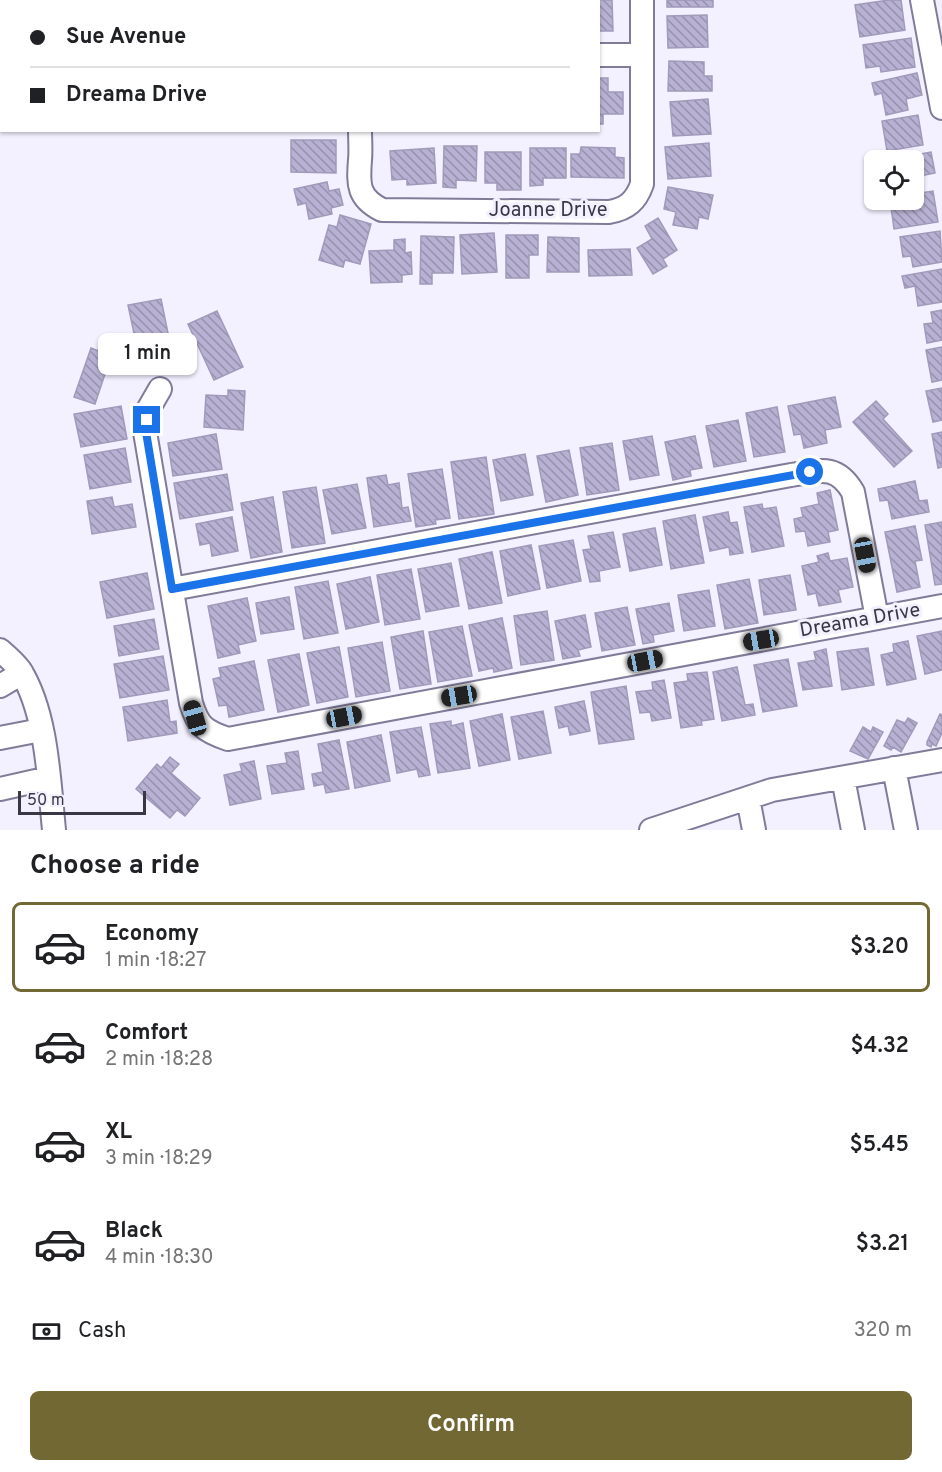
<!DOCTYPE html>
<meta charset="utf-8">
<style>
body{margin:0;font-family:Overpass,sans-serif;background:#f2f2f2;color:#202124;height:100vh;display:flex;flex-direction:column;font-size:22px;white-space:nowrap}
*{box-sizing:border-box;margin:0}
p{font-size:20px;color:#757577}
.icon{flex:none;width:33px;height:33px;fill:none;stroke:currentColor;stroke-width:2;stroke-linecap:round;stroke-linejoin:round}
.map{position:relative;height:830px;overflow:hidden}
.sheet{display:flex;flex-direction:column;background:#fff;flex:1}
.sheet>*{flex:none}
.banner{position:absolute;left:0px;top:0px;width:600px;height:132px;box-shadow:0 2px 4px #0004;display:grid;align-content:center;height:132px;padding:0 30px;background:#fff}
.tools{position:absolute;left:864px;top:150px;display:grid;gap:12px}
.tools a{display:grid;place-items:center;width:60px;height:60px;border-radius:9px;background:#fff;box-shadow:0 2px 4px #0004;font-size:30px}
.scale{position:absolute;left:18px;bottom:15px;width:128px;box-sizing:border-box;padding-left:6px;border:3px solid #3a3745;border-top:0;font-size:16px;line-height:21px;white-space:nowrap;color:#3a3745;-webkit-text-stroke:4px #f3f0ff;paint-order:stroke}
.end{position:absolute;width:27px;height:27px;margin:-14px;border:8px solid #1a73e8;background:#fff;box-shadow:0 0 0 3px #fff}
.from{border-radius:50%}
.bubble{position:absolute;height:42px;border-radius:9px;background:#fff;box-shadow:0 2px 4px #0004;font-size:20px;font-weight:600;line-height:42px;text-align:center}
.car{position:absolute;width:18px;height:36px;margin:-18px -9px;border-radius:8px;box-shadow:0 0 4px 2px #0007;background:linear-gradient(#222 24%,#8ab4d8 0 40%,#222 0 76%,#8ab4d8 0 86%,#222 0)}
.banner b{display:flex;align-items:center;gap:21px;height:57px;font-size:22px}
.banner b+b{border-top:2px solid #e0e0e0}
.banner i{width:15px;height:15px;background:#202124}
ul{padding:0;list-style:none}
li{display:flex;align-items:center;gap:18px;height:90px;margin:0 12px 9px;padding:0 18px;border:3px solid transparent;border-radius:9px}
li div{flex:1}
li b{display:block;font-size:22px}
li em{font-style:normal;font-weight:600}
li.on{border-color:#726834}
li>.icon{width:54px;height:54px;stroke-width:1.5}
h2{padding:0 30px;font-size:27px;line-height:72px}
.pay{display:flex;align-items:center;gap:15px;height:66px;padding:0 30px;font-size:22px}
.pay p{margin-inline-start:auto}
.cta{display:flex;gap:12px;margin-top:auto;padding:12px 30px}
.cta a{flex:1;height:69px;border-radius:9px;background:#726834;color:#fff;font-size:24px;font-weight:600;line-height:69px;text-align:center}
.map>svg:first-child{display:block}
</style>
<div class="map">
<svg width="942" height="830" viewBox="0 0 942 830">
<defs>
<pattern id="building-back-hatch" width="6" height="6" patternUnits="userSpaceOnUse" patternTransform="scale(1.5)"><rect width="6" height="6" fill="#b8b1d3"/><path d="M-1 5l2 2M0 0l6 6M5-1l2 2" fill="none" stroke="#9791ad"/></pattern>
</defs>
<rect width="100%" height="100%" fill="#f3f0ff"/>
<path fill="url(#building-back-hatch)" stroke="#a09abb" stroke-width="1.5" d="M293,0H338V2H293Z
M388,0H427V2H389Z
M574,0H612L613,31H598V2Z
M667,0H713V7H667Z
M889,0H901L905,30L860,37L855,5Z
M707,15L708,47L668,48L667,16Z
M911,38L915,67L881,72L880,66L866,68L863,45Z
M669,61L704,62V76H712V91H668Z
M917,73L922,95L906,99L908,110L886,115L882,93L875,95L872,83Z
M598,78H608V92H623V114H603V124H598Z
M708,99L711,134L673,136L670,102Z
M918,115L923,145L887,151L882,121Z
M291,140H336V173L291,172Z
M709,143L711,176L668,179L665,147Z
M444,146H477L476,181L456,180V188L443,187Z
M581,147L615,148V157L624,158V178L571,177V154H580Z
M434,148L436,183L407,185V179L392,180L390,151Z
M530,148H566V178H543V185L530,186Z
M485,152H521V190H497V183H485Z
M931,152L935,173L920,176L923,186L914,188V160H886Z
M327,182L329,191L339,189L343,205L331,208L332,214L309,219L306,203L298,205L294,189Z
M668,187L713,195L708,219L699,217L697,229L673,225L676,212L664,209Z
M933,191L938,222L894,229L891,207L899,206L898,200H914V194Z
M340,215L371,224L360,264L345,260L343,267L319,260L329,225L337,227Z
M658,218L677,250L663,259L667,266L653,274L637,248L652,239L645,226Z
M940,231L942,262L913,267L911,256L903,257L900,237Z
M494,233L497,272L462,274L460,235Z
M506,235H538V255H529V278H506Z
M421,236L454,237L453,273H432V284H420Z
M548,237L579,238V272H547Z
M405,239V253L411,252L412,274L402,275V282L371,283L369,251L394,250V240Z
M630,249L632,275L589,276L588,250Z
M942,269V302L918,306L915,286L905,288L902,276Z
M161,299L170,343L142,348L140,337L135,338L128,305Z
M942,310V340L927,343L924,324L933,323L931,312Z
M217,311L243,367L214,380L188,324Z
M942,347V380L932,382L926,350Z
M91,348L111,356L95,404L74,397Z
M942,388V420L933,422L926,391Z
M228,390L245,391L243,430L204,427L206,395L228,396Z
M835,397L841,427L825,430L827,443L804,448L801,434L794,435L788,406Z
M876,401L888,414L883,419L912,451L894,467L853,422Z
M121,406L127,439L81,447L74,414Z
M777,407L785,452L754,457L746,413Z
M738,420L746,461L714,467L706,426Z
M942,432V467L938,468L932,434Z
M216,434L222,469L173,476L168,443Z
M652,436L659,475L630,480L623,441Z
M695,436L702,468L690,470L691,476L673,480L665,442Z
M612,443L619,490L587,495L580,448Z
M125,448L131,482L90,489L84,455Z
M569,450L578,495L546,502L537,456Z
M525,454L533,495L501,501L493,460Z
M486,457L494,514L459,519L451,462Z
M442,469L450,518L435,520L436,524L416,527L408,474Z
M227,474L233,510L180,519L174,483Z
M386,475L388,485L399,483L402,508L408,507L411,521L374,527L367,478Z
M915,481L919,501L927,500L929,512L892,519L888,500L880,501L878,489Z
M357,484L366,528L332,534L323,490Z
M316,487L325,543L292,548L283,492Z
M830,490L838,530L828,532L830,542L808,546L805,531L796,532L794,519L803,517L801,508L819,504L817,493Z
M112,497L114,507L132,504L136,527L92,534L87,501Z
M273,497L282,552L251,558L241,503Z
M762,504L763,509L776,507L784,546L752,552L744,507Z
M728,512L730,523L737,522L743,553L730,555L729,547L710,551L703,517Z
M695,515L704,563L671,569L663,521Z
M232,517L238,551L212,556L210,543L200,545L196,524Z
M942,522V584L935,585L925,525Z
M915,526L922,560L915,561L920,587L897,592L885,532Z
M655,528L662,565L630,571L623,534Z
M613,532L620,567L599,571L600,581L590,582L583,550L591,549L588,536Z
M573,540L581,581L547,588L539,546Z
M531,545L540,589L508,596L500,551Z
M492,552L502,603L469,609L459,559Z
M828,553L830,561L847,558L853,587L838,590L841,602L819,606L816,593L808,595L802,566L819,562L817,556Z
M451,563L459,606L426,612L418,569Z
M411,569L420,619L385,625L377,575Z
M147,573L154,609L107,618L100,582Z
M790,575L796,610L764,615L759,580Z
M370,577L379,622L346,629L337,584Z
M749,579L758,623L725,629L717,585Z
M328,581L338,633L304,639L295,587Z
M709,590L715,626L684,631L678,595Z
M289,597L294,629L261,634L256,603Z
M247,598L256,641L238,645L240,653L218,658L208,606Z
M669,603L674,631L653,635L654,642L643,644L636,609Z
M627,607L635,645L602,651L595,613Z
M547,611L554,660L521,665L514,616Z
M585,615L591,647L578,650L580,656L563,659L555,621Z
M502,618L512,668L494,672L493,668L479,671L469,625Z
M154,619L159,649L119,656L114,626Z
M462,626L472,676L438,682L429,632Z
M423,631L431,684L400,689L391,637Z
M942,631V670L925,674L917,636Z
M908,641L916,679L887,685L881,655L894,652L893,644Z
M382,642L390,691L356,697L348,648Z
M339,647L348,697L317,703L307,653Z
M868,648L874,685L842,690L837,652Z
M826,649L832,686L803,690L798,663L816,660L814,652Z
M299,654L309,705L278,712L268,660Z
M163,656L169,690L120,698L114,664Z
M788,659L797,706L763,712L754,665Z
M254,661L264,710L229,717L227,705L219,706L213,679L221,677L219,668Z
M737,667L745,705L753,704L755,715L722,721L713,672Z
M707,672L714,719L701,721L702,725L681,728L674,683L688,681L687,674Z
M664,680L671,718L652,721L650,712L640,713L636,692L653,690L652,682Z
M626,686L634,739L599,744L591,692Z
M167,700L170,722L176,721L177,733L128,741L123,707Z
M584,701L590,731L570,735L568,726L559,728L555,707Z
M543,711L551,753L519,759L511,717Z
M502,714L510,760L479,766L470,721Z
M940,714L942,715V733L936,746L932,744L931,747L927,745V742Z
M908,718L917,723L901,752L893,747L891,750L884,746L897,720L905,723Z
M451,721V726L463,723L470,768L438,773L430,724Z
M421,727L430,775L419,777L417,769L397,773L390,732Z
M863,727L871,732L873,727L883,732L868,759L850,751Z
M381,735L390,781L355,788L347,742Z
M339,740L349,789L326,793L324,784L314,786L312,774L323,772L318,744Z
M298,751L304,789L272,794L267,766L287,763L285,753Z
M170,757L179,764L171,773L200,798L185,816L177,810L170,818L136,789L157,764L161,768Z
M254,761L261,799L230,805L224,775L242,771L240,764Z"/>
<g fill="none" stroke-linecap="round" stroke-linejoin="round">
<g stroke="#817b9a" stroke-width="26">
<path id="minor" d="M92,0L94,2
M359,0V2
M922,0L942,108
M22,2L23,0
M71,2L72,0
M0,37L2,34
M598,55H641
M0,100L2,99
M360,130C360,140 361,151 360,160C358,185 358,198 382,210L609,212C627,209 636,201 642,184V0
M160,389L149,408L145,432L191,703C198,726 204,731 228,739L942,606
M172,589L791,475C819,471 836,463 853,492L877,618
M0,650C7,656 15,663 20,670C47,713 49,780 54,830
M0,686L22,673
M0,738L41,730
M894,768L906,830
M843,778L853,830
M0,789L49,778
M748,798L754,830
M651,830L772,790L942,760"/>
</g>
<use href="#minor" stroke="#fff" stroke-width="22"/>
</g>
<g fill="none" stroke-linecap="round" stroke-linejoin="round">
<path stroke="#1a73e8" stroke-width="8" d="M147,420L146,432L172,589L810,472"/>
</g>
<g text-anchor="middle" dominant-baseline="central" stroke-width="6" stroke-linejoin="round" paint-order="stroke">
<g font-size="20" fill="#3a3745" stroke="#f3f0ff">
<text x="548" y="211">Joanne Drive</text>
<text transform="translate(860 621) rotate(-10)">Dreama Drive</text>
</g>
</g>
</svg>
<div class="tools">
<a><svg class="icon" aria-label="locate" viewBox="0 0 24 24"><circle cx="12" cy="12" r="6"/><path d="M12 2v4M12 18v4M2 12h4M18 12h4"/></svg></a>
</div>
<div class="scale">50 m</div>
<i class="end from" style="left:810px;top:472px"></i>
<i class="end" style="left:147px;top:420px"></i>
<div class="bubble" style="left:98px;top:333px;width:99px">1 min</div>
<i class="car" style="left:865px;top:555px;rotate:169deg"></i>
<i class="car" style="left:761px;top:640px;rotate:260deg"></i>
<i class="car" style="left:645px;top:661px;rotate:79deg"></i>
<i class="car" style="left:459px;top:696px;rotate:260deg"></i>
<i class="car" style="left:344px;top:717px;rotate:79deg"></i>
<i class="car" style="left:195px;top:718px;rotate:344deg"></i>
<div class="banner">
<b><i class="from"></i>Sue Avenue</b>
<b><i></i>Dreama Drive</b>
</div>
</div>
<section class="sheet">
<h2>Choose a ride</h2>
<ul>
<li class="on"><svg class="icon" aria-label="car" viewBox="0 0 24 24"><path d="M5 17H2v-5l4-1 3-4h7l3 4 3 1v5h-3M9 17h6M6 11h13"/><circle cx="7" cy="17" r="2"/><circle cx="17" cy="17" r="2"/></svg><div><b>Economy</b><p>1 min · 18:27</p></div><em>$3.20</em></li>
<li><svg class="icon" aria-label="car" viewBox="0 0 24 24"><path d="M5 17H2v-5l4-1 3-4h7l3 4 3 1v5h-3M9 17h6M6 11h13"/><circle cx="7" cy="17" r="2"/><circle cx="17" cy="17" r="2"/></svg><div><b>Comfort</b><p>2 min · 18:28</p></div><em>$4.32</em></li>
<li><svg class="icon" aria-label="car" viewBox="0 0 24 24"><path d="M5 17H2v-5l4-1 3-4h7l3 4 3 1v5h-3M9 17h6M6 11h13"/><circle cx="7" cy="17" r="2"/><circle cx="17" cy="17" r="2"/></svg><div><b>XL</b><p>3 min · 18:29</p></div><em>$5.45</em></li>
<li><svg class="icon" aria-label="car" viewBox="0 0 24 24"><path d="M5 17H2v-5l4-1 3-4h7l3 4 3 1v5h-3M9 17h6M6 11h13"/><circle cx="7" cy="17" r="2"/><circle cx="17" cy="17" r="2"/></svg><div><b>Black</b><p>4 min · 18:30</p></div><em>$3.21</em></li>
</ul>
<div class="pay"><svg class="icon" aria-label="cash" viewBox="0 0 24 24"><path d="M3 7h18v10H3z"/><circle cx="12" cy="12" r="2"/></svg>Cash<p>320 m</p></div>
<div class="cta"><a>Confirm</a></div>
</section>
